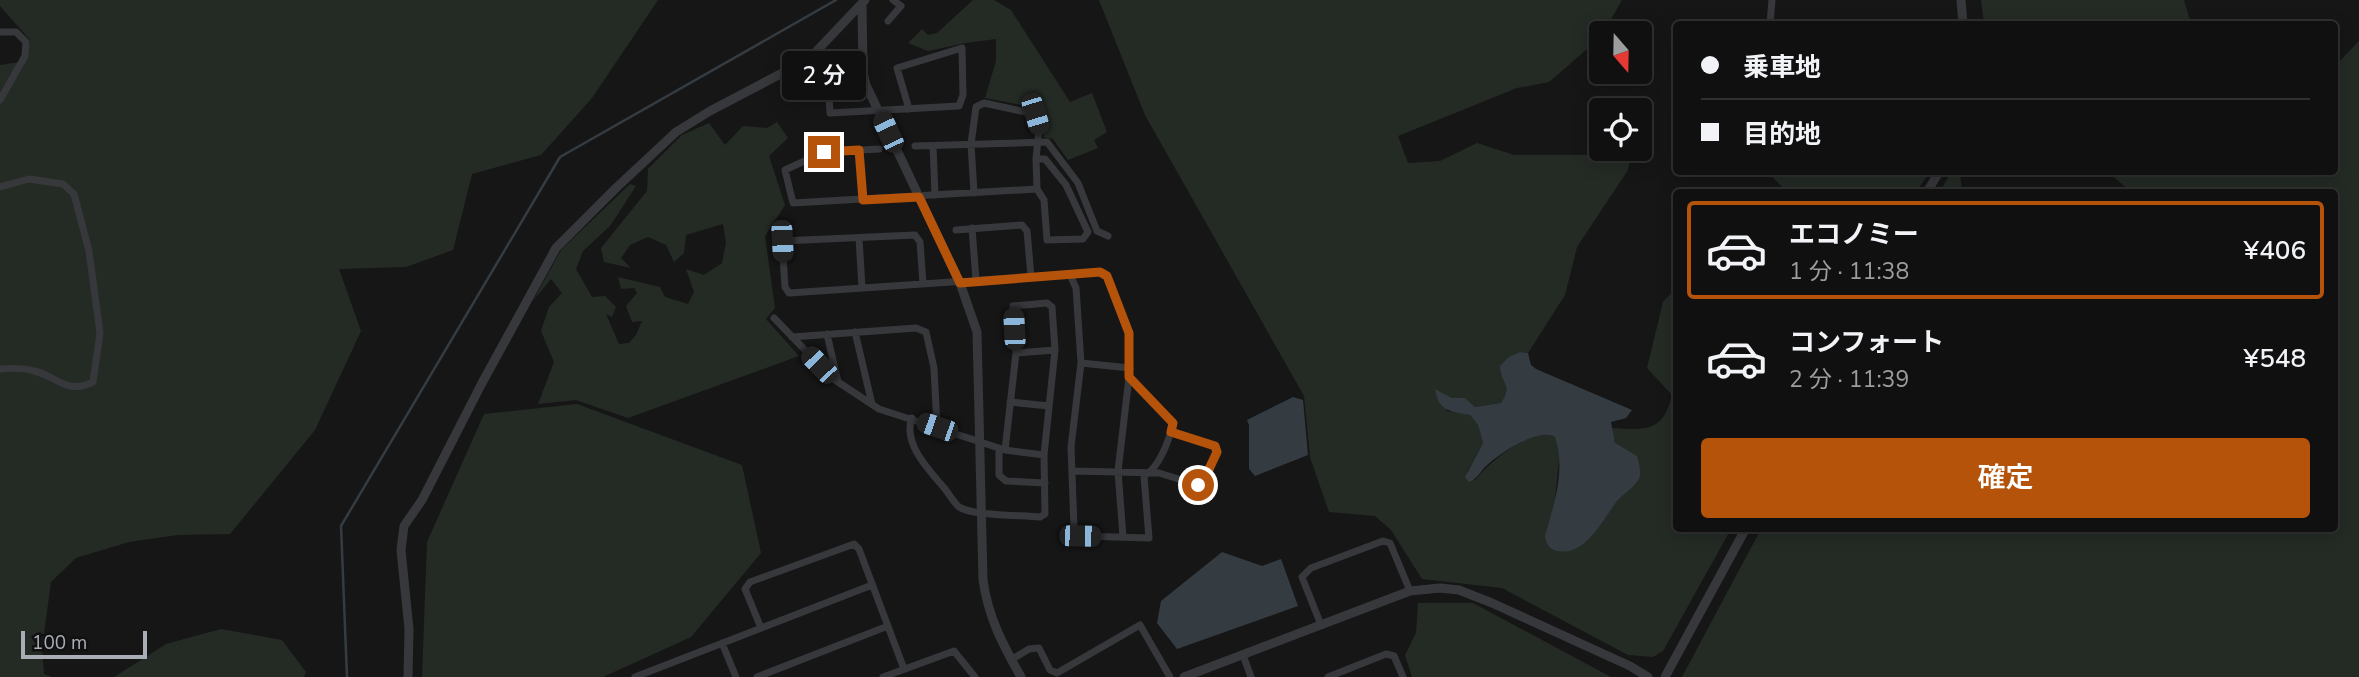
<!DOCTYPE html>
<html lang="ja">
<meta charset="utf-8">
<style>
body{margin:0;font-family:"Nunito Sans","Noto Sans JP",sans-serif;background:#1e1e1f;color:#f1f3f6;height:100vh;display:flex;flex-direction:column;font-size:26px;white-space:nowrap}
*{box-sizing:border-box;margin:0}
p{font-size:23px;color:#9c9d9f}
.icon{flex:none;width:38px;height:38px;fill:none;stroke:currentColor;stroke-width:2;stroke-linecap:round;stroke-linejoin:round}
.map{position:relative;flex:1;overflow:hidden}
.drawer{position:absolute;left:1673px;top:189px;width:665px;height:343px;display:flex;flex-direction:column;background:#101011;border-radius:7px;box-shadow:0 4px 18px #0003,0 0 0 2px #303031}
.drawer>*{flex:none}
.hud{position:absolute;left:1673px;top:21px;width:665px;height:154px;border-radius:7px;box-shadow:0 4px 18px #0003,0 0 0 2px #303031;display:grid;align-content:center;height:154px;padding:0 28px;background:#101011}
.needle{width:46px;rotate:160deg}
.buttons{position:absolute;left:1589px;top:21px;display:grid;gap:14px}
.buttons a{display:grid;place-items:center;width:63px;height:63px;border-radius:7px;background:#101011;box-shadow:0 4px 18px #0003,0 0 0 2px #303031;font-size:35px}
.scale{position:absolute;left:21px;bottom:18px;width:126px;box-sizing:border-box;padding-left:7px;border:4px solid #a9adb6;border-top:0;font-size:19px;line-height:24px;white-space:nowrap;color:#a9adb6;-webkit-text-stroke:5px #111112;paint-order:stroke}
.end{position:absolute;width:32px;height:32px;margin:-16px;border:9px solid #b45309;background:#fff;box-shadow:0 0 0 4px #fff}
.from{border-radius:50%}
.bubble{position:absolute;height:49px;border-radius:7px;background:#101011;box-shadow:0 4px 18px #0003,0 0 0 2px #303031;font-size:23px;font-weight:600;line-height:49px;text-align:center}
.car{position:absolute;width:21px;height:42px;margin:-21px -10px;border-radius:9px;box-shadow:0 0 5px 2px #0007;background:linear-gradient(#222 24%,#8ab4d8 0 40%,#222 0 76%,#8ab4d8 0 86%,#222 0)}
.hud b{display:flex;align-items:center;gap:24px;height:66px;font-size:26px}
.hud b+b{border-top:2px solid #303031}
.hud i{width:18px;height:18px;background:#f1f3f6}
ul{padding:12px 0 0;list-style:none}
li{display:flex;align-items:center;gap:21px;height:98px;margin:0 14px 10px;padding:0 14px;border:4px solid transparent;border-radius:7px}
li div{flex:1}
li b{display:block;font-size:26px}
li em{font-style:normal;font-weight:600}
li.active{border-color:#b45309}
li>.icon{width:63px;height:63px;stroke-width:1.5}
.action{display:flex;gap:14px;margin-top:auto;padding:14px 28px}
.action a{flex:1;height:80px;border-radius:7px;background:#b45309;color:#fff;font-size:28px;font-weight:600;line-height:80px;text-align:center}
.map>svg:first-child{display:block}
</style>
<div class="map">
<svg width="2359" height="677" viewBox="0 0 2359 677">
<rect width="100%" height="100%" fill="#161617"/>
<path fill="#242b25" d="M0,0H658L592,98L541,155L472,174L453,250L406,267L339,269L361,331L315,430L230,534L177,535L129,542L76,558L51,582L42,648L44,674L52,677H0V65L26,61L30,40L0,6Z
M973,0H994L1011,10L1070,102L1092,93L1107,132L1094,140L1098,148L1068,160L1053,139L1043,137L1045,128L1037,108L985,98L996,61V39L966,43L928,51L908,43L922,29L928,35L937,33Z
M1099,0H1622L1601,37L1549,82L1517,88L1398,136L1408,163L1440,161L1477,143L1514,155H1593L1602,149H1632L1628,170L1577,247L1565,295L1528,353C1512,350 1507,361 1500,373C1508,386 1509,390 1501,403L1475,407L1465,398H1452L1436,390L1447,411L1470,415L1478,425L1483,443L1467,472L1475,480C1488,463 1534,424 1555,437L1560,449L1555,499L1592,535L1619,498L1638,481L1615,443L1611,428C1645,430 1663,433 1672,395L1647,368L1663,302L1676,288V528L1731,529L1663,651L1653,657L1628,655L1502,588L1422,579L1391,530L1375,516L1329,512L1310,457L1304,396L1145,115Z
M1981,0H2184L2191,24H1984Z
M2359,41V677H1682L1761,529L2334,528V192H2131L2108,172H2334L2335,66Z
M777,122L788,138L769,156L785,205L765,236L775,308L766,319L799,356L628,418L576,400L538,404L554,362L541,331L549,307L562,293L551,279L533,301L561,250L630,184L636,186L610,226L583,251L576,269L592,297L605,296L616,307L612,317L606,314L619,344L629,343L636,335L642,321L632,322L626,306L637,293L634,288L621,289L618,277L660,287L665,297L688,304L694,292L686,269L704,275L722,263L726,243L723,224L686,235L684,253L674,262L666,245L648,237L630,245L621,258L631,268L604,262L601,248L647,191L648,169L682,135L709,123L725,145L743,126L767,128Z
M1768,172H1930L1916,192H1792L1781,186Z
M1951,172H1960L1962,192H1940Z
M577,404L742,465L761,553L691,637L603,677H422L427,542L484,414Z
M1418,603H1473L1611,677H1412L1405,655L1416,633Z
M221,629L282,640L306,672L304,677H114L166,644Z"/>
<path fill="#343c42" d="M1520,352L1528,353L1531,365L1536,369L1632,410L1626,418L1611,422L1615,443L1637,456C1639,464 1643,475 1637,482C1632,489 1623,494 1617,501C1604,518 1585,557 1558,551C1550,550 1546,544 1545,536C1554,505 1566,469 1555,437C1539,427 1498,454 1485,467C1480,472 1477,479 1469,482L1465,477L1483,443L1478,425L1470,415C1451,412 1438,411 1435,389L1452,398H1465L1475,407L1501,403C1514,382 1500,385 1500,366L1509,357Z
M1293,397L1303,400L1308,455L1255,476L1249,469V425L1247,420Z
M1222,552L1262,566L1281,559L1298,606L1177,649L1157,623L1161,601Z"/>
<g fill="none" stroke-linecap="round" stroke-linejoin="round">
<path stroke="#343c42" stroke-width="2.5" d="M347,677L341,526L560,157L836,0"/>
<path stroke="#37383c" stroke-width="7" d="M888,21L901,6L893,0
M1770,24L1772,0
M0,32H16L26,42L25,56L0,100
M829,95L830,113L959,106L963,95L962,48L897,68L909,109
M915,146L1047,142L1078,183L1097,231L1108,236
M933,146L935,195
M879,149L824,152L785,170L793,203L1037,189L1044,200L1047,240L1083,239L1088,232L1066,185L1045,159H1036
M859,150L863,200
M0,187L29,179L63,184L74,194L89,251L100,333L93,382C66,395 59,377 34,371C24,368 11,368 0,369
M974,193L971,144L976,107L984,103L1035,114L1039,128L1036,159L1037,189
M972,228L976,280
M956,230L1022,225L1027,231L1031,276
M859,238L862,288
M923,284L920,242L915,235L782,241L785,287L789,293L1100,272L1107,276L1129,333V377L1173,423C1169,440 1160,467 1144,476L1149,538L1080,536L1074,527L1071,447L1081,363L1076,288L1070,275
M774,318L832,378L879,409L1005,450L1044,455
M855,332L872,404
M827,334L838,382
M792,337L916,328L926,332L934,368L937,427
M1016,353L1055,350
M1081,363L1130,368
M1010,402L1049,406
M912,418C902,444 930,471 945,489C949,494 954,503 959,507C972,516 1023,515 1040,517L1045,514L1044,455L1055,350L1052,307L1047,303L1013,306L1016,353L1005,450
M999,448V475L1006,481L1045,483
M1072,471L1159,473L1198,485L1204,482L1217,452L1215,446L1171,432
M1123,537L1118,471L1129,377
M1321,625L1302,577L1311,568L1383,541L1390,543L1410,591
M761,628L745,589L750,582L854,544L859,549L904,669
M722,643L736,677
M1243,655L1251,677
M1011,660L1029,649L1039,648L1050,670L1057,673L1140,625L1170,677
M635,677L872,585
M757,677L888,626
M883,677L954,651L975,677
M1328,677L1386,654L1394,656L1403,677"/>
<path stroke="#37383c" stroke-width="9" d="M1961,0L1963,24
M862,5L863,72L866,85L960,283L977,332L983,580C988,617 1003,645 1021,677
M1927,192L1939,172
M408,677L409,629L401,550L404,526L422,500L482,383L556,248L616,188L676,132L710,111L809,59L865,0
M1184,677L1410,591L1440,588L1459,590L1492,603L1630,666L1648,677
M1665,677L1746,528"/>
</g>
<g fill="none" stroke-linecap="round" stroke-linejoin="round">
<path stroke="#b45309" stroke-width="9" d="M824,152L859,150L863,200L919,197L960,283L1100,272L1107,276L1129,333V377L1173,423L1171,432L1215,446L1217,452L1203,482L1198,485"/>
</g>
</svg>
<div class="buttons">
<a><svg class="needle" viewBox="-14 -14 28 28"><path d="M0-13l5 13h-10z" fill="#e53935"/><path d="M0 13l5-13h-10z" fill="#9c9d9f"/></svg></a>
<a><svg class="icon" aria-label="locate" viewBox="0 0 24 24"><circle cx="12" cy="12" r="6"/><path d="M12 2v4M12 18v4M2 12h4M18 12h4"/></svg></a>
</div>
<div class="scale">100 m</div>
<i class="end from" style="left:1198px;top:485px"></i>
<i class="end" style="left:824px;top:152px"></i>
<div class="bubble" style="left:782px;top:51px;width:84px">2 分</div>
<i class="car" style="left:1035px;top:114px;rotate:163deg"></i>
<i class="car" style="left:888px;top:132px;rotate:335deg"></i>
<i class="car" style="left:782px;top:241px;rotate:177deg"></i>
<i class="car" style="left:1014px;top:329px;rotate:357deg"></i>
<i class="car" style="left:819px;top:365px;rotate:316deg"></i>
<i class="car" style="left:937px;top:427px;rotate:289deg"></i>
<i class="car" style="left:1080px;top:536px;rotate:91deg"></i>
<div class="hud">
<b><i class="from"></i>乗車地</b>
<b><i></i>目的地</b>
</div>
<section class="drawer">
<ul>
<li class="active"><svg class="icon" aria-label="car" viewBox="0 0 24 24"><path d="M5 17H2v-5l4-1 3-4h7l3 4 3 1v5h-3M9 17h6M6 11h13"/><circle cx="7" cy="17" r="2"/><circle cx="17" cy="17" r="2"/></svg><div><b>エコノミー</b><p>1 分 · 11:38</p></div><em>¥406</em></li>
<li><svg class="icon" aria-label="car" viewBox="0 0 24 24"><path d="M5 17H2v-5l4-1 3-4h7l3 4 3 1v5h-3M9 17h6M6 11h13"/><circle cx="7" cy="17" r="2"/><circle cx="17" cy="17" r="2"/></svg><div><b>コンフォート</b><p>2 分 · 11:39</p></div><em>¥548</em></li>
</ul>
<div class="action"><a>確定</a></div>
</section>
</div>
